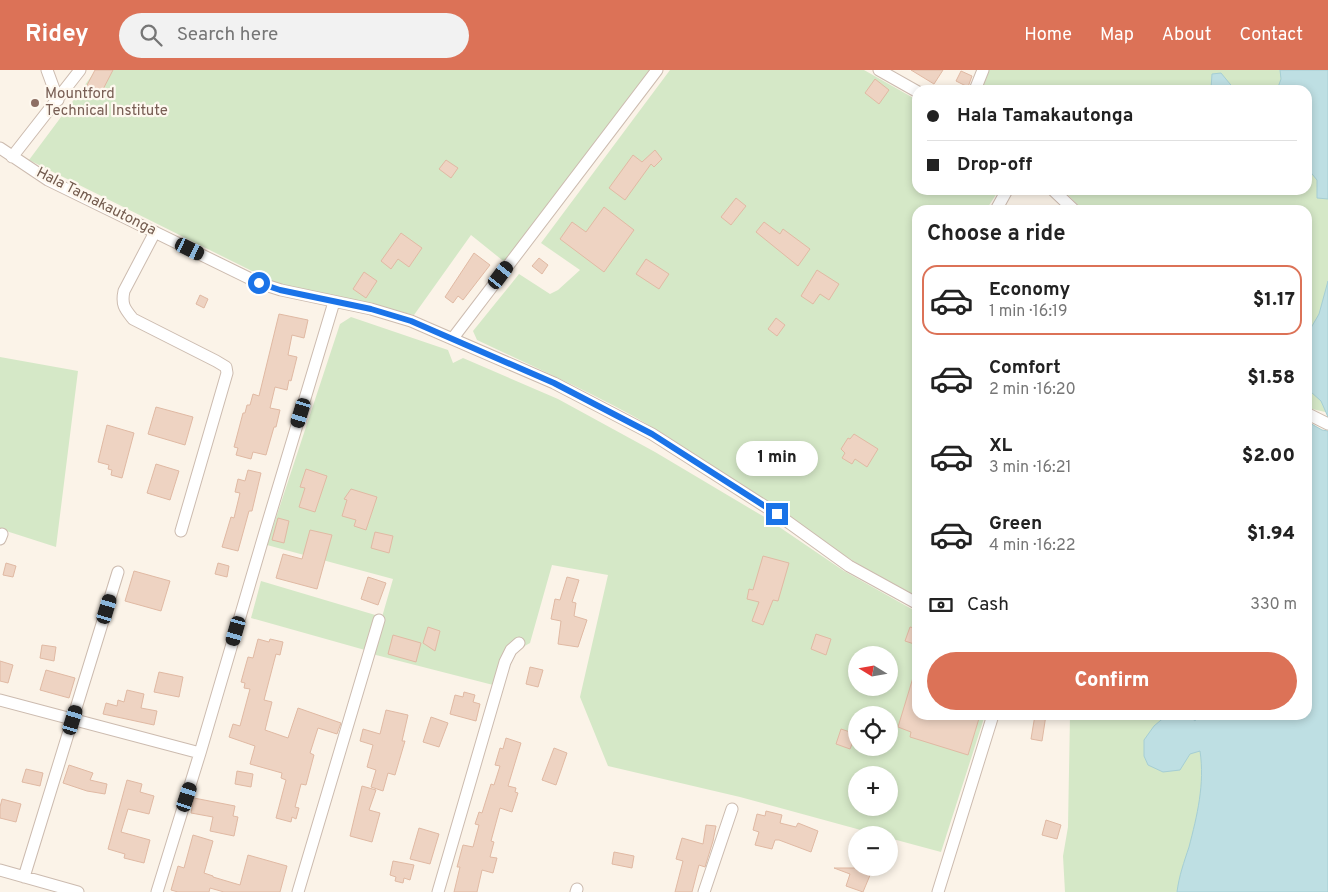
<!DOCTYPE html>
<meta charset="utf-8">
<style>
body{margin:0;font-family:Overpass,sans-serif;background:#f2f2f2;color:#222;height:100vh;display:flex;flex-direction:column;font-size:19px;white-space:nowrap}
*{box-sizing:border-box;margin:0}
p{font-size:16px;color:#767676}
.icon{flex:none;width:28px;height:28px;fill:none;stroke:currentColor;stroke-width:2;stroke-linecap:round;stroke-linejoin:round}
.map{position:relative;flex:1;overflow:hidden}
.sheet{position:absolute;left:912px;top:135px;width:400px;height:515px;display:flex;flex-direction:column;background:#fff;border-radius:15px;box-shadow:0 2px 8px #0003}
.sheet>*{flex:none}
.top-card{position:absolute;left:912px;top:15px;width:400px;height:110px;border-radius:15px;box-shadow:0 2px 8px #0003;display:grid;align-content:center;height:110px;padding:0 15px;background:#fff}
.needle{width:32px;rotate:281deg}
.fabs{position:absolute;left:848px;top:576px;display:grid;gap:10px}
.fabs a{display:grid;place-items:center;width:50px;height:50px;border-radius:50%;background:#fff;box-shadow:0 2px 8px #0003;font-size:25px}
.end{position:absolute;width:22px;height:22px;margin:-11px;border:6px solid #1a73e8;background:#fff;box-shadow:0 0 0 2px #fff}
.from{border-radius:50%}
.bubble{position:absolute;height:35px;border-radius:18px;background:#fff;box-shadow:0 2px 8px #0003;font-size:16px;font-weight:800;line-height:35px;text-align:center}
.car{position:absolute;width:15px;height:30px;margin:-15px -8px;border-radius:6px;box-shadow:0 0 4px 1px #0007;background:linear-gradient(#222 24%,#8ab4d8 0 40%,#222 0 76%,#8ab4d8 0 86%,#222 0)}
.top-card b{display:flex;align-items:center;gap:18px;height:48px;font-size:19px}
.top-card b+b{border-top:1px solid #e0e0e0}
.top-card i{width:12px;height:12px;background:#222}
ul{padding:0;list-style:none}
li{display:flex;align-items:center;gap:15px;height:70px;margin:0 10px 8px;padding:0 5px;border:2px solid transparent;border-radius:15px}
li div{flex:1}
li b{display:block;font-size:19px}
li em{font-style:normal;font-weight:800}
li.selected{border-color:#dc7257}
li>.icon{width:45px;height:45px;stroke-width:1.5}
h2{padding:0 15px;font-size:22px;line-height:60px}
.pay{display:flex;align-items:center;gap:12px;height:55px;padding:0 15px;font-size:19px}
.pay p{margin-inline-start:auto}
.cta{display:flex;gap:10px;margin-top:auto;padding:10px 15px}
.cta a{flex:1;height:58px;border-radius:30px;background:#dc7257;color:#fff;font-size:20px;font-weight:800;line-height:58px;text-align:center}
header{display:flex;align-items:center;gap:30px;box-sizing:border-box;height:70px;padding:0 25px;background:#dc7257;color:#fff}
header strong{font-size:24px}
nav{display:flex;gap:28px;margin-inline-start:auto;font-size:18px}
.search{width:350px;height:45px;background:#f2f2f2;display:flex;align-items:center;gap:12px;box-sizing:border-box;padding:0 18px;border-radius:28px;color:#767676;font-size:19px}
.map>svg:first-child{display:block}
</style>
<header>
<strong>Ridey</strong>
<div class="search"><svg class="icon" aria-label="search" viewBox="0 0 24 24"><circle cx="10" cy="10" r="6"/><path d="M15 15l6 6"/></svg>Search here</div>
<nav><a>Home</a><a>Map</a><a>About</a><a>Contact</a></nav>
</header>
<div class="map">
<svg width="1328" height="822" viewBox="0 0 1328 822">
<rect width="100%" height="100%" fill="#fbf3e8"/>
<path fill="#d5e8c7" fill-rule="evenodd" d="M96,0H652L507,194L471,165L414,245L343,228L290,220L29,90Z
M670,0H864L917,30L918,120H999L986,140H918L917,528C832,483 756,424 676,372C613,331 544,302 477,270L473,261L519,204L550,224L558,220L580,200L541,173Z
M987,0H1328V341L1325,342L1308,338V140H1083L1063,120H1308V20H979Z
M351,247L448,280L453,293L463,288L558,329L655,382L766,448L844,501L917,542L918,645H985L941,782L889,768V765H879L740,727L608,696L580,627L608,505L552,495L530,573L514,582L501,617L376,585L365,580L251,548L261,511L382,547L393,509L267,475L340,254ZM856,585H889V618H856ZM856,645H889V678H856ZM856,705H889V738H856Z
M0,287L78,301L56,477L0,459Z
M1070,645H1262L1228,822H1065L1063,786L1068,757Z"/>
<path fill="#bedfe3" stroke="#a5ced4" d="M1280,0H1328V129L1317,128V110L1308,99V20H1277L1281,9Z
M1221,3L1235,20L1211,19L1212,4Z
M1328,211V347L1321,331L1311,322V315L1308,311V263L1319,244Z
M1308,352L1322,360L1328,361V822H1177C1179,806 1184,792 1189,777C1197,746 1205,714 1200,681L1190,684L1180,700L1163,702L1148,695L1144,686V670L1154,656L1167,645H1188L1195,651L1200,645H1308Z"/>
<path fill="#eed3c2" stroke="#e0b9a3" d="M95,0H113L98,29L84,21Z
M911,0H943L934,14Z
M961,1L972,6L968,17L956,11Z
M875,9L889,20L879,34L865,23Z
M655,80L662,89L654,97L651,94L625,130L609,118L633,85L642,92Z
M446,90L458,98L451,108L439,99Z
M736,128L746,136L731,155L721,147Z
M604,137L634,160L604,202L560,169L572,152L586,162Z
M764,152L780,164L783,159L810,179L798,196L756,162Z
M401,163L422,178L409,197L398,189L391,199L381,191Z
M474,183L490,195L463,230L458,226L453,233L445,227Z
M539,188L548,195L542,204L532,196Z
M646,189L669,204L659,219L636,204Z
M817,200L839,214L829,230L820,224L813,234L801,226Z
M364,202L377,211L366,228L353,219Z
M200,225L208,229L204,238L196,234Z
M279,244L308,250L304,268L292,265L288,285L297,287L291,311L289,310L287,320L275,317L270,338L280,340L276,357H274L266,385L253,382L251,389L236,385L238,378L234,377L243,343H245L247,335H250L253,324L259,326Z
M776,248L785,255L777,266L768,259Z
M156,337L193,347L185,375L148,364Z
M107,355L134,363L122,408L111,405L112,400L108,399L109,395L98,392Z
M854,364L878,379L867,397L855,389L852,394L842,388L845,383L841,379L848,368L850,369Z
M156,394L179,401L170,430L147,423Z
M306,399L327,406L315,442L299,437L305,418L300,417Z
M248,400L261,403L252,441H249L238,481L222,477L231,447L234,448L240,423L235,422L238,409L245,411Z
M351,419L377,427L366,460L354,456L356,450L342,446L347,430L344,429Z
M278,448L289,451L284,473L272,470Z
M310,460L332,465L317,519L276,508L283,484L302,489Z
M375,462L393,466L389,483L371,478Z
M763,486L789,493L778,531L773,530L763,555L752,551L759,532L747,529L749,519L753,520Z
M6,493L16,496L13,507L3,505Z
M218,493L229,496L227,507L215,504Z
M134,501L170,511L161,541L125,531Z
M368,507L386,513L378,535L361,529Z
M567,507L579,510L572,532L576,533L574,546L587,550L578,577L558,574L561,551L551,549L555,529L560,530Z
M428,557L440,561L435,581L423,573Z
M910,557L918,559L914,574L905,571Z
M816,564L831,569L826,585L811,579Z
M393,565L421,573L416,592L388,584Z
M258,569L269,572L270,569L283,572L280,585L276,584L264,630L272,632L265,660L288,668L298,638L341,653L337,664L318,658L310,683L314,685L306,715L301,714L295,737L299,738L296,749L292,747L291,752L276,748L286,710L281,708L282,703L250,694L255,676L229,667L233,654L240,656L250,619L244,618L245,613L241,612L248,587L253,588Z
M42,575L56,577L54,591L40,588Z
M0,591L13,595L8,613L0,611Z
M530,597L543,600L538,617L526,614Z
M46,600L75,608L69,628L40,620Z
M915,601H918V645H980L968,685L910,667L911,662L898,657Z
M159,602L183,607L179,627L154,622Z
M127,620L144,624L141,638L157,641L154,655L103,644L106,633L117,636L118,630L124,632Z
M464,622L475,625L473,632L480,634L476,651L450,644L455,625L463,627Z
M386,640L408,645L402,671H405L395,705L388,703L383,721L371,717L376,700L367,697L373,675L360,671L363,659L380,664Z
M1035,645H1046L1042,671L1031,669Z
M431,647L448,653L439,677L423,672Z
M841,659L856,664L850,679L836,674Z
M506,668L521,673L508,716L516,718L515,722L518,723L512,742L500,738L491,771L494,772L490,787L497,788L493,803L482,800L477,822H454L460,797H457L463,775L473,777L479,755L475,754L479,742L482,743L491,714L494,715L500,696L495,695L500,678L503,679Z
M554,678L567,683L556,715L542,710Z
M69,695L93,703L90,710L107,714L105,724L87,721L63,713Z
M26,699L43,703L40,716L22,712Z
M237,701L253,704L251,717L235,714Z
M127,710L142,714L140,722L154,726L149,744L128,739L121,762L150,770L144,793L124,788L125,784L108,779Z
M362,716L376,720L369,740L380,743L372,772L350,766Z
M194,728L235,736L233,746L238,747L234,766L210,761L213,747L191,743Z
M2,729L21,734L16,752L0,748V737Z
M766,741L782,745L780,753L796,757L798,753L818,761L811,782L779,770H775L772,779L755,775L759,762L753,760L757,744L765,746Z
M1046,750L1061,755L1057,769L1042,765Z
M706,755L716,756L713,771L705,797L699,795L692,822H675L683,791L676,789L682,768L703,774Z
M419,758L439,764L430,794L410,789Z
M193,765L213,771L204,803L213,806V807L240,815L248,785L287,796L280,822H224L210,818L209,822H178L171,820L178,796L184,798Z
M614,782L634,786L632,798L612,794Z
M393,791L414,795L410,810L404,808L403,813L395,811L396,807L390,805Z
M834,798H873L863,822L846,816L850,804Z"/>
<g fill="none" stroke-linecap="round" stroke-linejoin="round">
<g stroke="#ccbbaf" stroke-width="13">
<path id="minor" d="M47,0L58,30
M879,0L918,22
M975,20L983,0
M0,78L48,110L259,213L281,220L371,239L411,251L554,313L652,364L777,444L849,496L918,534
M12,87L80,0
M1053,120L1074,140
M996,140L1007,120
M155,162L124,221C121,235 125,239 133,249L216,291L226,297L227,303L181,461
M453,268L657,0
M1308,344L1328,354
M0,469L2,464
M0,630L200,683
M0,800L78,822
M24,807L118,502
M157,822L200,683L267,455L334,232
M298,822L379,550
M438,822L505,592L511,580L519,573
M576,822L577,819
M704,822L732,739
M938,822L993,645"/>
</g>
<use href="#minor" stroke="#fff" stroke-width="11"/>
</g>
<g fill="none" stroke-linecap="round" stroke-linejoin="round">
<path stroke="#1a73e8" stroke-width="6" d="M259,213L280,220L371,239L411,251L554,313L652,364L777,444"/>
</g>
<circle fill="#8d6e63" stroke="#fef8ef" stroke-width="2" cx="35" cy="33" r="5"/>
<g text-anchor="middle" dominant-baseline="central" stroke-width="4.5" stroke-linejoin="round" paint-order="stroke">
<g font-size="15" fill="#785e54" stroke="#fef8ef" text-anchor="start">
<text x="45" y="24">Mountford<tspan x="45" dy="17">Technical Institute</tspan></text>
</g>
<g font-size="15" fill="#735b4e" stroke="#fef8ef">
<text transform="translate(96 132) rotate(27)">Hala Tamakautonga</text>
</g>
</g>
</svg>
<div class="fabs">
<a><svg class="needle" viewBox="-14 -14 28 28"><path d="M0-13l5 13h-10z" fill="#e53935"/><path d="M0 13l5-13h-10z" fill="#767676"/></svg></a>
<a><svg class="icon" aria-label="locate" viewBox="0 0 24 24"><circle cx="12" cy="12" r="6"/><path d="M12 2v4M12 18v4M2 12h4M18 12h4"/></svg></a>
<a>+</a>
<a>−</a>
</div>
<i class="end from" style="left:259px;top:213px"></i>
<i class="end" style="left:777px;top:444px"></i>
<div class="bubble" style="left:736px;top:371px;width:82px">1 min</div>
<i class="car" style="left:190px;top:179px;rotate:116deg"></i>
<i class="car" style="left:501px;top:205px;rotate:37deg"></i>
<i class="car" style="left:301px;top:343px;rotate:197deg"></i>
<i class="car" style="left:107px;top:539px;rotate:17deg"></i>
<i class="car" style="left:236px;top:561px;rotate:196deg"></i>
<i class="car" style="left:73px;top:650px;rotate:17deg"></i>
<i class="car" style="left:187px;top:727px;rotate:18deg"></i>
<div class="top-card">
<b><i class="from"></i>Hala Tamakautonga</b>
<b><i></i>Drop-off</b>
</div>
<section class="sheet">
<h2>Choose a ride</h2>
<ul>
<li class="selected"><svg class="icon" aria-label="car" viewBox="0 0 24 24"><path d="M5 17H2v-5l4-1 3-4h7l3 4 3 1v5h-3M9 17h6M6 11h13"/><circle cx="7" cy="17" r="2"/><circle cx="17" cy="17" r="2"/></svg><div><b>Economy</b><p>1 min · 16:19</p></div><em>$1.17</em></li>
<li><svg class="icon" aria-label="car" viewBox="0 0 24 24"><path d="M5 17H2v-5l4-1 3-4h7l3 4 3 1v5h-3M9 17h6M6 11h13"/><circle cx="7" cy="17" r="2"/><circle cx="17" cy="17" r="2"/></svg><div><b>Comfort</b><p>2 min · 16:20</p></div><em>$1.58</em></li>
<li><svg class="icon" aria-label="car" viewBox="0 0 24 24"><path d="M5 17H2v-5l4-1 3-4h7l3 4 3 1v5h-3M9 17h6M6 11h13"/><circle cx="7" cy="17" r="2"/><circle cx="17" cy="17" r="2"/></svg><div><b>XL</b><p>3 min · 16:21</p></div><em>$2.00</em></li>
<li><svg class="icon" aria-label="car" viewBox="0 0 24 24"><path d="M5 17H2v-5l4-1 3-4h7l3 4 3 1v5h-3M9 17h6M6 11h13"/><circle cx="7" cy="17" r="2"/><circle cx="17" cy="17" r="2"/></svg><div><b>Green</b><p>4 min · 16:22</p></div><em>$1.94</em></li>
</ul>
<div class="pay"><svg class="icon" aria-label="cash" viewBox="0 0 24 24"><path d="M3 7h18v10H3z"/><circle cx="12" cy="12" r="2"/></svg>Cash<p>330 m</p></div>
<div class="cta"><a>Confirm</a></div>
</section>
</div>
